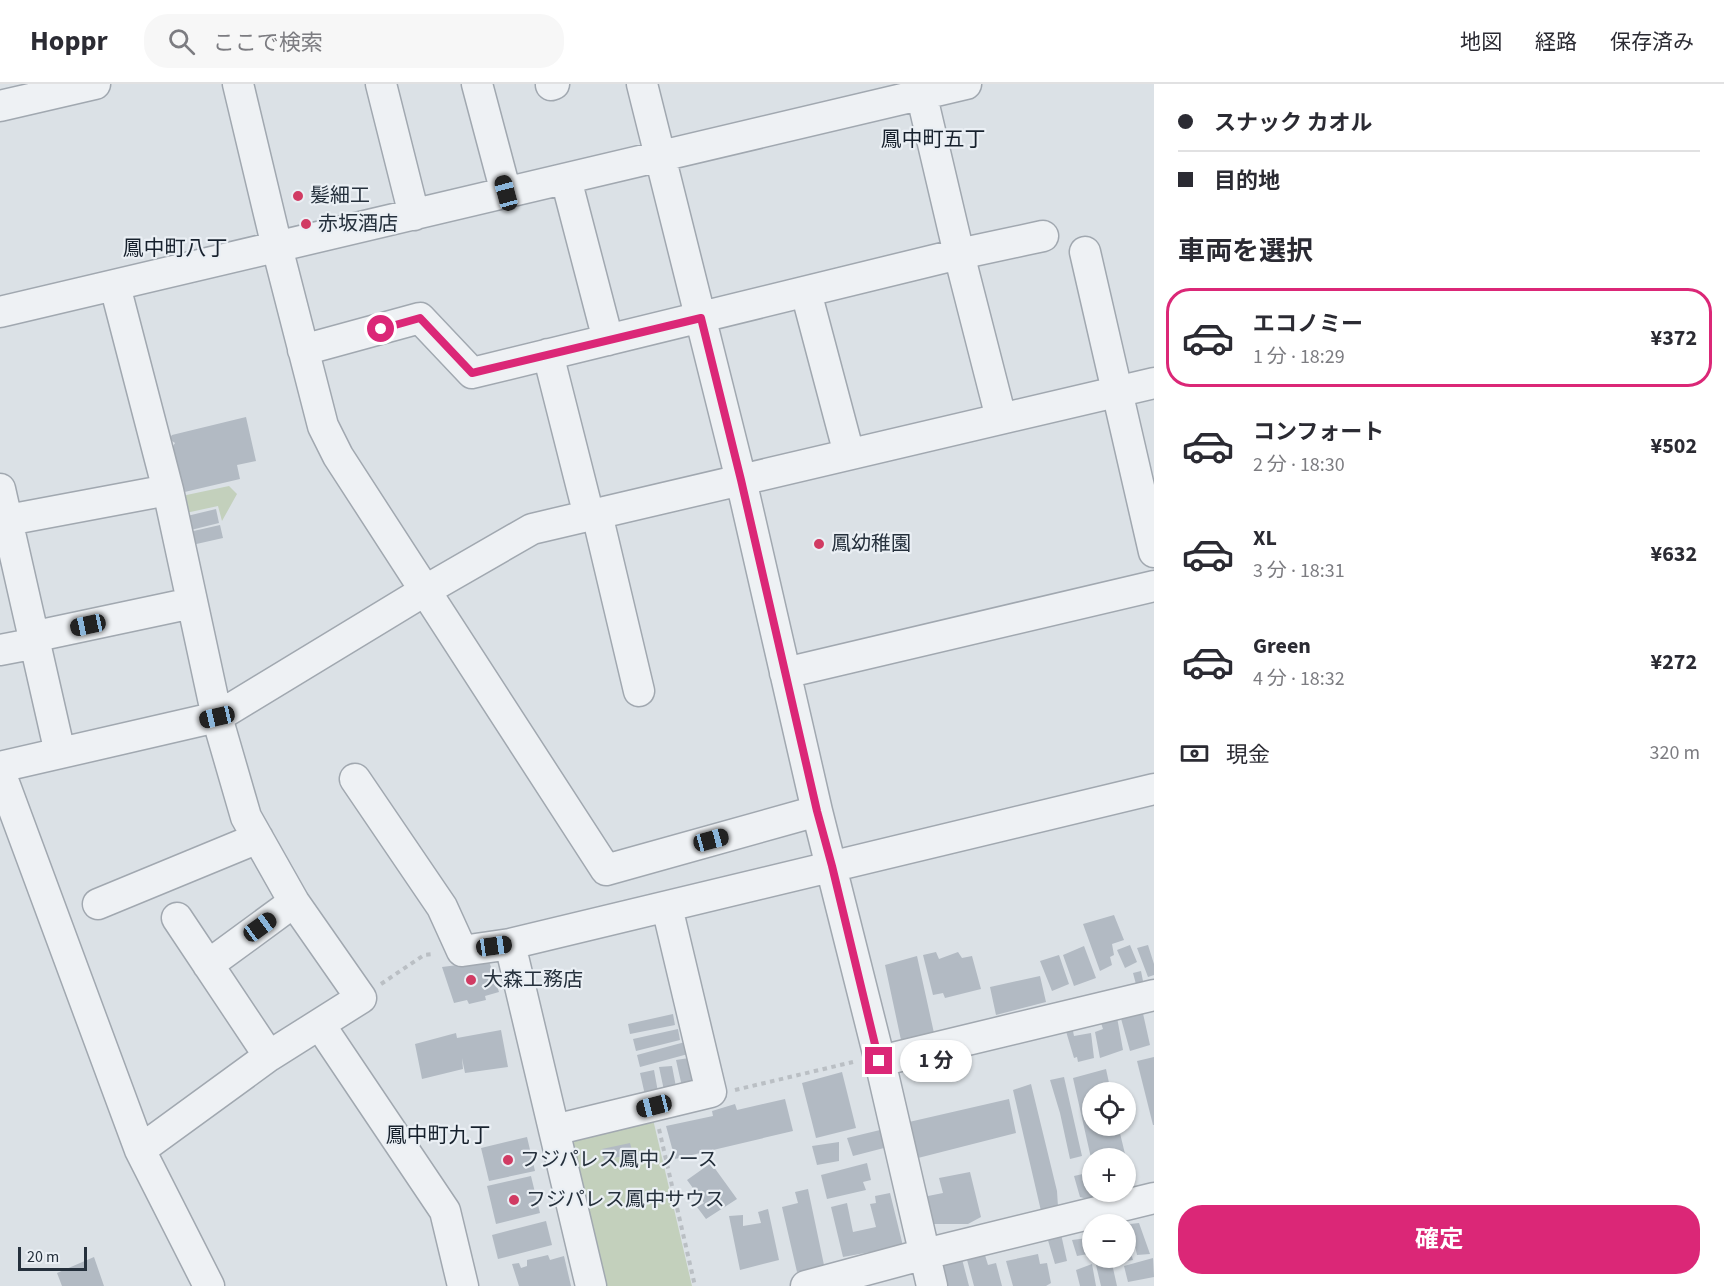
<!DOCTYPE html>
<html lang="ja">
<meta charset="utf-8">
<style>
body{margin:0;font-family:"Source Sans 3","Noto Sans JP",sans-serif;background:#f7f7f7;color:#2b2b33;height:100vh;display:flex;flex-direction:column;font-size:22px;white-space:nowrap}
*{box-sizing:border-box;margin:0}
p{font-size:20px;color:#7c7c81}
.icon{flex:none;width:33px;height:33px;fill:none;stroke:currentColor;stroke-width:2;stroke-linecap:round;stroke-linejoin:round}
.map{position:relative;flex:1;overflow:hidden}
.sheet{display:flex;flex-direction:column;background:#fff;width:570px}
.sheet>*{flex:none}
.top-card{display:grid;align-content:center;height:132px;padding:0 24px;background:#fff}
.fabs{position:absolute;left:1082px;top:998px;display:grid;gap:12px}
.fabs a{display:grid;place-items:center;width:54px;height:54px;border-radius:50%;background:#fff;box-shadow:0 2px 4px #0004;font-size:30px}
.scale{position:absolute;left:18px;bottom:15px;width:69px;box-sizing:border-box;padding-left:6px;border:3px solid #25303c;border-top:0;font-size:16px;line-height:21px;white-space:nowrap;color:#25303c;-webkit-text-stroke:4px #eaeff4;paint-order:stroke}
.end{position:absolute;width:27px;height:27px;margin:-14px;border:8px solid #db2777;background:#fff;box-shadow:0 0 0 3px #fff}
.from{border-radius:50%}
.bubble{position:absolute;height:42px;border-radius:21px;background:#fff;box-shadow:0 2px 4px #0004;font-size:20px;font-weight:700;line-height:42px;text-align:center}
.car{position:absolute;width:18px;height:36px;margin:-18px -9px;border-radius:8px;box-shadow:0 0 4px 2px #0007;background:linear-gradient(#222 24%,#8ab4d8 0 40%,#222 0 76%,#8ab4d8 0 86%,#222 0)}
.top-card b{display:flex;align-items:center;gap:21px;height:57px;font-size:22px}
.top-card b+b{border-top:2px solid #e1e1e2}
.top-card i{width:15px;height:15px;background:#2b2b33}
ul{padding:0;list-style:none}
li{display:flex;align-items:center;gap:18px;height:99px;margin:0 12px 9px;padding:0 12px;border:3px solid transparent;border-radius:24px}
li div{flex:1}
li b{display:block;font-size:22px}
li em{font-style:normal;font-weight:700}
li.active{border-color:#db2777}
li>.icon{width:54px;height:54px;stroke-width:1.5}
h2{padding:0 24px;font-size:27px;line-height:72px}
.pay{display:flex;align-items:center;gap:15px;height:66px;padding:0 24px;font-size:22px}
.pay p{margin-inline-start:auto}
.cta{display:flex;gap:12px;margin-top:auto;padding:12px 24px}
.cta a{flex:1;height:69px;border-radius:24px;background:#db2777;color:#fff;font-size:24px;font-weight:700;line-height:69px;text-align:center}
header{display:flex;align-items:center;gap:36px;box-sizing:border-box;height:84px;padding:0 30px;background:#fff;border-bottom:2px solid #e1e1e2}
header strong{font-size:28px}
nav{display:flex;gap:33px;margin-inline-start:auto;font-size:21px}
.search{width:420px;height:54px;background:#f7f7f7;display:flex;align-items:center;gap:15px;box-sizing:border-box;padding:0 21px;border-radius:24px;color:#7c7c81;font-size:22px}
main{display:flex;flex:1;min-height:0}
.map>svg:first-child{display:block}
</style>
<header>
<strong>Hoppr</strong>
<div class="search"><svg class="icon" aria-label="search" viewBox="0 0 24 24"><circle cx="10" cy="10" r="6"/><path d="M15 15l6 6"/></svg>ここで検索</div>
<nav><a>地図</a><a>経路</a><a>保存済み</a></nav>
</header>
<main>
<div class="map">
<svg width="1154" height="1202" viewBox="0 0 1154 1202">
<rect width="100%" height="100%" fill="#dbe1e6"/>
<path fill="#c3d0bc" d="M229,402L237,410L222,437L218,422L181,430L177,413Z
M652,1031L692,1202H602L568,1059L574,1049Z"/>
<path fill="#b2bac3" d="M246,333L256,377L237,381L240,395L176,410L172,364L175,359L169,355L172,351Z
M216,425L219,439L187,447L183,433Z
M220,441L223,454L192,461L189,448Z
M1114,831L1124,856L1112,860L1114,871L1110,873L1112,881L1100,887L1083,840Z
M1130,861L1137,878L1125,884L1117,866Z
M1148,861L1154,880V891L1148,893L1137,864Z
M1084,862L1096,894L1074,902L1063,871Z
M936,868L939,875L958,868L962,874L972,872L981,905L945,914L943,909L933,911L923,871Z
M1059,871L1069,900L1052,907L1040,877Z
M917,872L934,949L901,956L885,881Z
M489,877L499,908L485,912L486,916L469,920L467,916L454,919L442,883Z
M1141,887L1144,902L1137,904L1133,889Z
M1040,892L1046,918L996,931L990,903Z
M1142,925L1150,961L1130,967L1120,931Z
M1116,928L1123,966L1100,974L1095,948L1103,945L1099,933Z
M673,930L675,941L630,950L628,940Z
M1072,942L1074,952L1091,949L1094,974L1078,978L1077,973L1074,974L1065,944Z
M678,945L680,956L636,967L633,955Z
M501,946L508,983L465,989L462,974L463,985L422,995L415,960L456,949L457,954Z
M685,958L688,970L640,983L637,971Z
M1154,973V1041H1153L1137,977Z
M689,974L695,1000L683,1007L676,976Z
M672,982L677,1008L665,1011L659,983Z
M1106,985L1111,1008H1092V1041H1118L1126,1074H1091L1073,994Z
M654,986L658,1008L645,1011L640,989Z
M842,988L856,1044L816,1054L802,999Z
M1064,993L1082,1072L1070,1075L1060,1029L1050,996Z
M1031,1000L1057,1107L1058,1123L1041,1127L1013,1006Z
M785,1015L793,1047L675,1075L666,1042L713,1032L712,1027L735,1020L737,1026Z
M1009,1015L1016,1049L918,1074L909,1038Z
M880,1046L884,1064L853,1072L847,1054Z
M527,1053L535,1087L489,1097L481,1064Z
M839,1058V1077L817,1081L812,1062Z
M630,1059L633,1070L604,1076L602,1065Z
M1125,1074L1131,1098L1125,1099Z
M711,1079L737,1115L706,1135L697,1123L704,1119L687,1096Z
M867,1079L871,1096L863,1098L866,1106L827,1115L821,1091Z
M970,1088L981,1133L968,1140H930L923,1113L943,1109L939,1094Z
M1087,1089L1094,1117L1080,1113L1074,1092Z
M531,1092L540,1129L496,1140L487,1102Z
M808,1105L824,1181L797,1188L782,1123L798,1119L795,1108Z
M890,1109L903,1162L843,1173L831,1123L847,1119L853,1148L876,1143L870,1120L876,1119L875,1112Z
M768,1125L779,1176L740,1186L729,1132L743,1131V1142L761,1139L758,1128Z
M546,1137L552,1161L498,1175L492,1151Z
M1139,1139L1150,1170L1137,1171L1130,1140Z
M1125,1149L1133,1176L1121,1178L1120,1173H1125Z
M1061,1150L1067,1177L1055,1180L1047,1153Z
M1087,1154L1088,1170L1077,1172L1072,1156Z
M984,1168L988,1181L996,1179L1002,1202H974L966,1172Z
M1038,1170L1040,1180L1047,1179L1051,1199L1046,1202H1013L1006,1177Z
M548,1171L550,1176L564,1172L571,1202H519L512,1180L519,1179L521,1184L527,1182V1176Z
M94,1173L104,1202H62L57,1189Z
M1153,1174L1154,1193L1128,1198L1124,1182Z
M962,1175L969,1202H942L936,1181Z
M1111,1175L1117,1202H1101L1096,1181Z
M1092,1180L1096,1202H1080L1076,1186Z"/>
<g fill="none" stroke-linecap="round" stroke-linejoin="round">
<g stroke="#a1a8b0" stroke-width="33">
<path id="minor" d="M238,0L277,163L323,342L338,372L606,786L817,727
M381,0L414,131
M477,0L506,109
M642,0L741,396L817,727L880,977L932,1202
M919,0L959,170L1001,334
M551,1L554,0
M0,22L95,0
M566,95L608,256
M1085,168L1154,468
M115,202L168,406L217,633L246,733L294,818L361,914L269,972L140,1066
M806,208L849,370
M0,228L966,0
M303,266L420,234L472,289L959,170L1043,152
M548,270L589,432
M0,405L60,669
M597,430L639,607
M8,436L168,406
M0,566L21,562L46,550L192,519
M785,589L1154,502
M0,683L217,633L426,506L532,445L1154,299
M0,688L140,1066L209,1202
M355,695L442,823L462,867L510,860L1154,705
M98,820L258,754
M177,834L269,972
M510,860L591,1202
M208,881L294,818
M320,941L445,1127L463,1202
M880,977L1154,911
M554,1046L711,1008L667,823
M806,1202L925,1170L1154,1114"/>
</g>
<path stroke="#babfc4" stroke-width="4" stroke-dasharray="4.5 4.5" stroke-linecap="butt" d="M381,900L424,871L434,870
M735,1006L853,978
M659,1045L695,1202"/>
<use href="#minor" stroke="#eef1f4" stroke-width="30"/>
</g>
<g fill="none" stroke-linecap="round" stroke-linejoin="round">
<path stroke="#db2777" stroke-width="8" d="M381,245L420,234L472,289L701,234L741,396L817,727L832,782L879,977"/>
</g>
<g fill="#d13b63" stroke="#eaeff4" stroke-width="2">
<circle cx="298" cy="112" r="6"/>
<circle cx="306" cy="140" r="6"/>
<circle cx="819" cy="460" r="6"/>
<circle cx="471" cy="896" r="6"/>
<circle cx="508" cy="1076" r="6"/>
<circle cx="514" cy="1116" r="6"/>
</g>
<g text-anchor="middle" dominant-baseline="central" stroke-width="4.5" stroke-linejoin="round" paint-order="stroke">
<g font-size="20" fill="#25303c" stroke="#eaeff4" text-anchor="start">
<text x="310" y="112">髪細工</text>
<text x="318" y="140">赤坂酒店</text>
<text x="831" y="460">鳳幼稚園</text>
<text x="483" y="896">大森工務店</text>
<text x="520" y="1076">フジパレス鳳中ノース</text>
<text x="526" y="1116">フジパレス鳳中サウス</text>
</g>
<g font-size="21" fill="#17212d" stroke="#eaeff4">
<text x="933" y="55">鳳中町五丁</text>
<text x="175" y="164">鳳中町八丁</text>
<text x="438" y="1051">鳳中町九丁</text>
</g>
</g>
</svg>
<div class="fabs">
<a><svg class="icon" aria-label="locate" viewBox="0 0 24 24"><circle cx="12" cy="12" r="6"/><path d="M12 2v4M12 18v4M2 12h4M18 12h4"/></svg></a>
<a>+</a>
<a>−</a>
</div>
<div class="scale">20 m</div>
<i class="end from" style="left:381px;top:245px"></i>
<i class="end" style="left:879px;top:977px"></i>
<div class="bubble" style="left:900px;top:956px;width:72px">1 分</div>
<i class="car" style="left:506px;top:109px;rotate:345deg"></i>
<i class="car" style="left:88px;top:541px;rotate:258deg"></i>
<i class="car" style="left:217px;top:633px;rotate:257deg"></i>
<i class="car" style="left:711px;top:756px;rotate:75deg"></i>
<i class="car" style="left:260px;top:843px;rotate:54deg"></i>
<i class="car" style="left:494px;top:862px;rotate:82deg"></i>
<i class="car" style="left:654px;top:1022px;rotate:256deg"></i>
</div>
<section class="sheet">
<div class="top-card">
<b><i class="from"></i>スナック カオル</b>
<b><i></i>目的地</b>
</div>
<h2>車両を選択</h2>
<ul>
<li class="active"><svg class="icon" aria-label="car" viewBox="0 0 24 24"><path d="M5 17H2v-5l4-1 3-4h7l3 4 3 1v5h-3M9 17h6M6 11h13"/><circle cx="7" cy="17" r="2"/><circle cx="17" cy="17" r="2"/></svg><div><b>エコノミー</b><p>1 分 · 18:29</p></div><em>¥372</em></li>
<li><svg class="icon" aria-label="car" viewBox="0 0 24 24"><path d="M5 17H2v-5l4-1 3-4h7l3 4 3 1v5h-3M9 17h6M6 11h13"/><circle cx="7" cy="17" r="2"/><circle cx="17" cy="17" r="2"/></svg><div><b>コンフォート</b><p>2 分 · 18:30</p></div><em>¥502</em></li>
<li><svg class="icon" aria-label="car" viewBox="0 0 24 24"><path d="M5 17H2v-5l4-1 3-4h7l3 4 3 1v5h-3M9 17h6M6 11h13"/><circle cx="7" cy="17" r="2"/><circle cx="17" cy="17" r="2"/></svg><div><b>XL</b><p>3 分 · 18:31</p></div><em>¥632</em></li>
<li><svg class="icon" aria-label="car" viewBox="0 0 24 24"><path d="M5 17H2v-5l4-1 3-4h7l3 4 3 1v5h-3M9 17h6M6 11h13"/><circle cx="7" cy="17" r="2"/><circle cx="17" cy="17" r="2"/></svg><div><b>Green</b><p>4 分 · 18:32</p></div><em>¥272</em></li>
</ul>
<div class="pay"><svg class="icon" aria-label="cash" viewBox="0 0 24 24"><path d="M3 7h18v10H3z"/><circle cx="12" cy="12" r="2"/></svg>現金<p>320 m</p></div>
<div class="cta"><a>確定</a></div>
</section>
</main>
